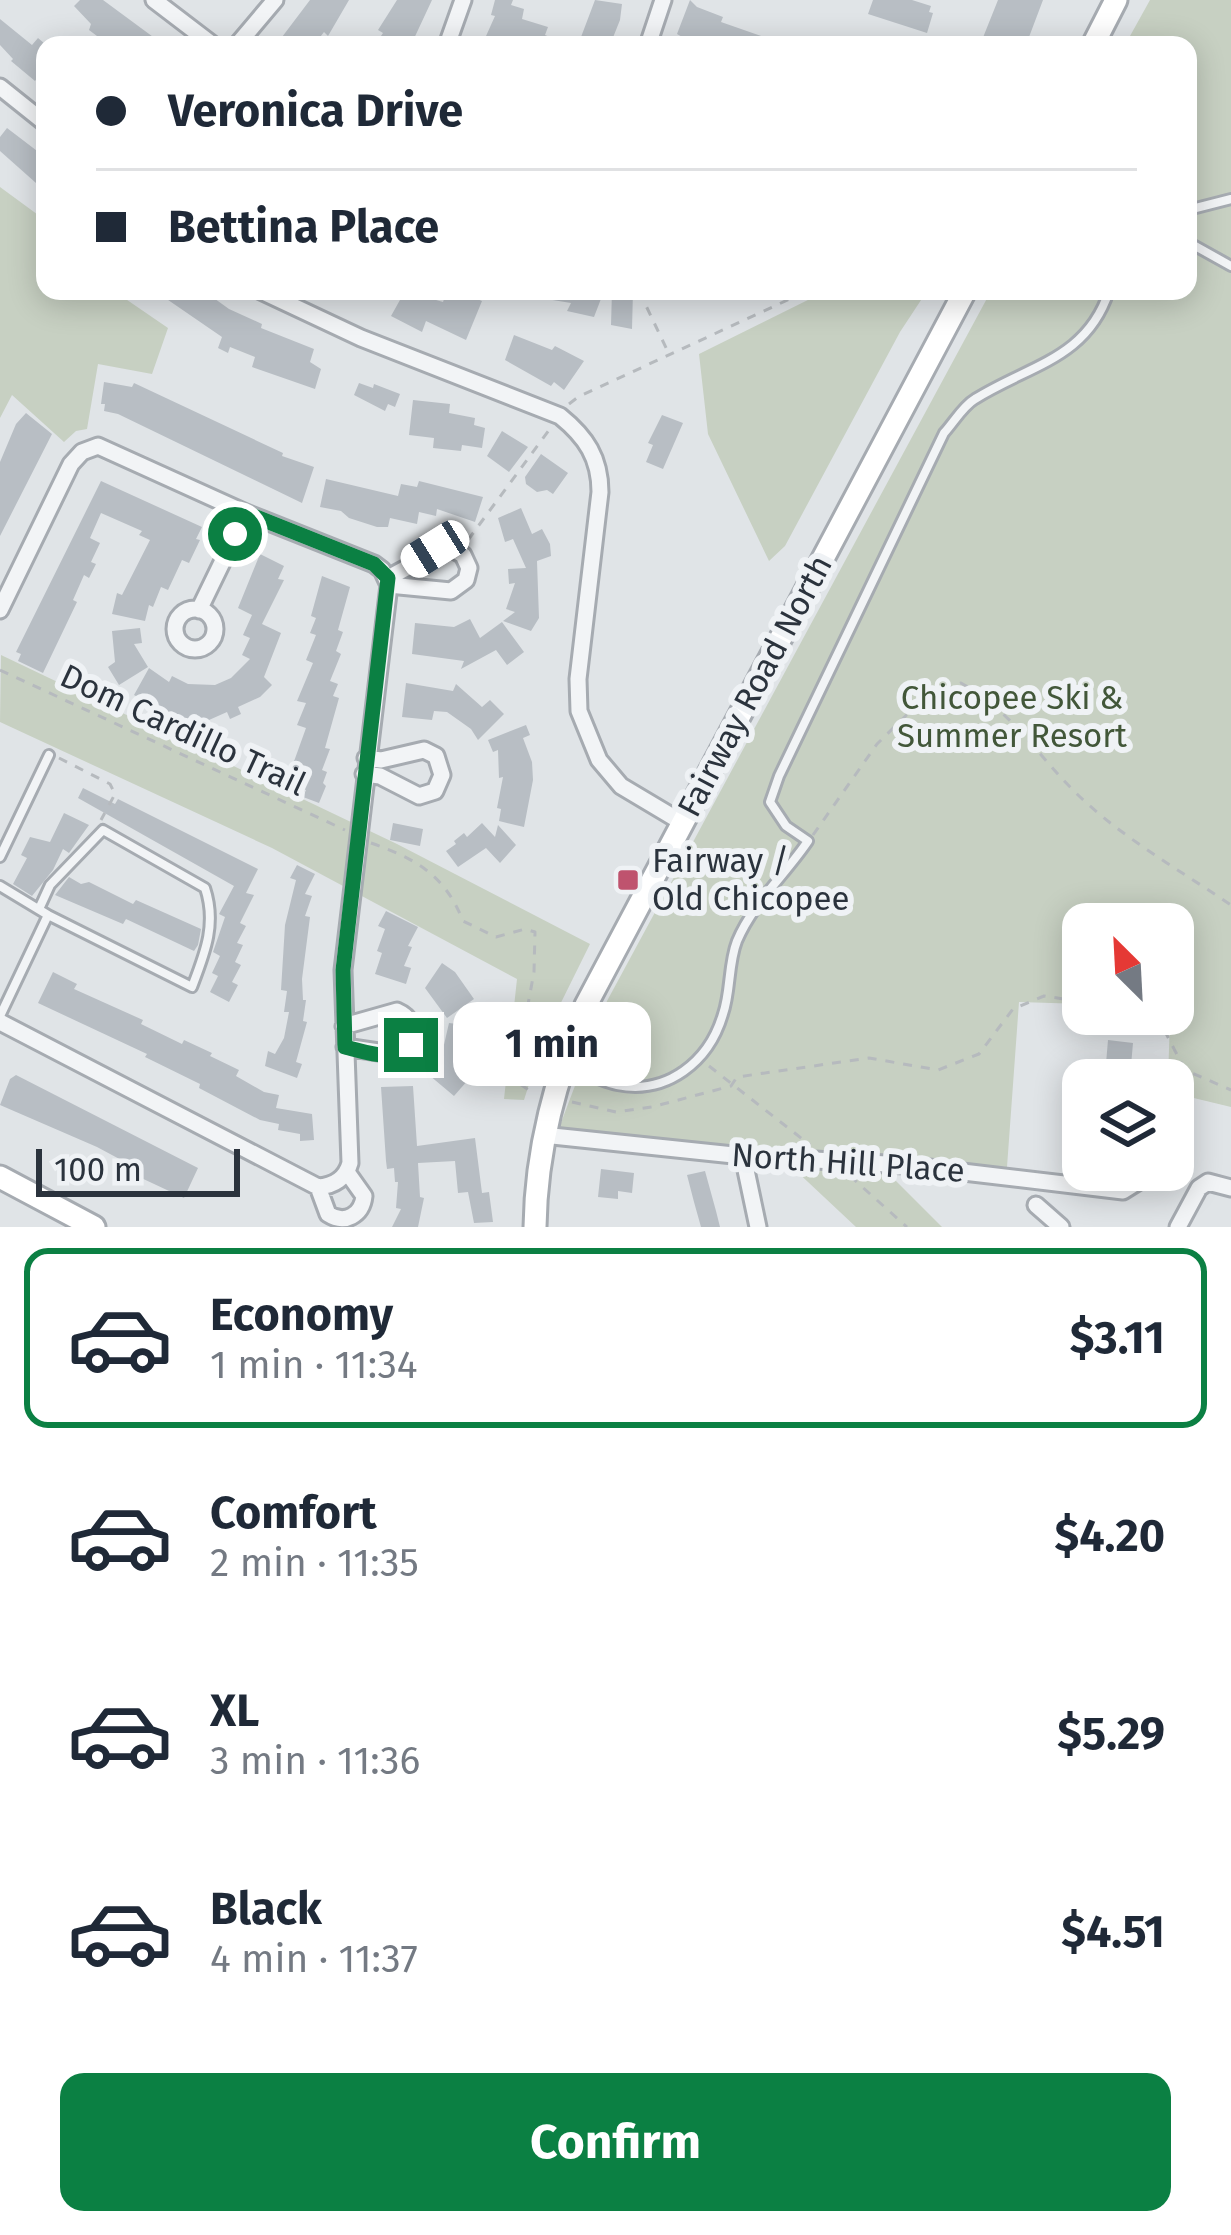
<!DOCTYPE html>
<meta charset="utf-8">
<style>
body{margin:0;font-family:"Fira Sans",sans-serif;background:#f6f6f7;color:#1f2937;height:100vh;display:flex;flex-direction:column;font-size:45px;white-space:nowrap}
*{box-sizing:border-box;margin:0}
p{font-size:39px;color:#747a83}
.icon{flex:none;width:66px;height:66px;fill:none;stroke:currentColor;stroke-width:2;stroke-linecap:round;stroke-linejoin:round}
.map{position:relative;height:1227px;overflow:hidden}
.details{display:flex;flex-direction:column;background:#fff;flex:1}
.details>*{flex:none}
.hud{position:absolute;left:36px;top:36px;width:1161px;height:264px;border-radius:24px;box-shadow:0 6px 30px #0003;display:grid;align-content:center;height:264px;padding:0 60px;background:#fff}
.needle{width:78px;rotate:336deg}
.controls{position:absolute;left:1062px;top:903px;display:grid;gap:24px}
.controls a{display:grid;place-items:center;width:132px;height:132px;border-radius:24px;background:#fff;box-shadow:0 6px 30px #0003;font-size:60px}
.scale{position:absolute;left:36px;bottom:30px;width:204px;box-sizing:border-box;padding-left:12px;border:6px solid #2b333d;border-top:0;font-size:33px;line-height:42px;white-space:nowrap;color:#2b333d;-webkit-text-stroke:9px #eff2f5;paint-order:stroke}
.end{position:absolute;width:54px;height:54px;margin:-27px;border:15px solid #0b8043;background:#fff;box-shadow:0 0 0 6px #fff}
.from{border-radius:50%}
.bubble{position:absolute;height:84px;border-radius:24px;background:#fff;box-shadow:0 6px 30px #0003;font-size:39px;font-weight:700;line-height:84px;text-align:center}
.car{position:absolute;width:36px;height:72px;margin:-36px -18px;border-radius:15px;box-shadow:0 0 9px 3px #0007;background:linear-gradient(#fff 24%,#345 0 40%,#fff 0 76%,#345 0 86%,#fff 0)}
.hud b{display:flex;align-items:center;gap:42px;height:114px;font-size:45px}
.hud b+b{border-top:3px solid #e0e1e3}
.hud i{width:30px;height:30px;background:#1f2937}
ul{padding:21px 0 0;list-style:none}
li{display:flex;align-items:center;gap:36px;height:180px;margin:0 24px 18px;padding:0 36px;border:6px solid transparent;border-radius:24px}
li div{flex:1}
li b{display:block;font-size:45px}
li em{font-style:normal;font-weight:700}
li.active{border-color:#0b8043}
li>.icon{width:108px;height:108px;stroke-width:1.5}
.cta{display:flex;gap:24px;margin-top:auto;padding:24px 60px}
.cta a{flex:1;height:138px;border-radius:24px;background:#0b8043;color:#fff;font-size:48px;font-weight:700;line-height:138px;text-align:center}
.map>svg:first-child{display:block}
</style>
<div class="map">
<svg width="1231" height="1227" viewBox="0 0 1231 1227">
<rect width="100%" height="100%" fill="#e0e4e7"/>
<path fill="#c7d0c2" d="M1150,0H1231V1107L1173,1093V1080H1168L1173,924H1083V1004L1019,1002L1007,1167L736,1147L559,1128L607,1001L991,291H1188V45H1125Z
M0,187L45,220V291H114L168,328L152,374L98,364L87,429L76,431L64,442L12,395L0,418Z
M826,291H927L900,332L785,546L769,561L708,434L699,354Z
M1,655L397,844L590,944L544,1037L524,1100L504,1099L517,979L272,848L0,722Z
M792,1167L889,1174L942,1227H856Z"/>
<path fill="#b8bec4" d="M80,0H103L164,45H109L89,30L91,24L74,6Z
M310,0H349L328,36L324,32L314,45H276Z
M397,0H432L411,45H388L379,39L383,33L378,30Z
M495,0H513L511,5L524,9L522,19L548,27L545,35L568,45H482L495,16L491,15Z
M595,0L622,4L620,20L610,45H578Z
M690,0L697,7L723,17L721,22L787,45H696L677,34Z
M873,0H912L931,6L929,12L933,13L927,33L868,14Z
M998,0H1043L1026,45H980Z
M0,19L32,45L38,38L45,44V82L38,77L35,81L11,61L13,59L0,45Z
M7,128L45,157V191L0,151V137Z
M155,291H204L229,309L262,324L261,328L314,349L310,362L321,369L315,389L252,367L255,357L230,347L228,353L218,348L222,337Z
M405,291L443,302L447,291H457L482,301L466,340L426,321L422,332L391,316Z
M535,291H604L594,317L567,311L571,303L534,297Z
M612,291H633L632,329L611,325Z
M514,335L552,350L555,346L584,361L564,390L554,382L551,386L505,360Z
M104,382L132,387L134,383L283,453L282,456L314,467L302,503L118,414L104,411L105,404H101Z
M359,383L373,388L374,384L400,394L395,407L388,404L385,411L354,395Z
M413,400L450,404L449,413L475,418L474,425L485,428L482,448L462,445L461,451L433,448L434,438L409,435Z
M26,413L52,434L0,536V462L16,424Z
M662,415L683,423L663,469L646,462L653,445L648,443Z
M502,431L528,447L509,472L487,456Z
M541,454L568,473L553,494L547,490L537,492L526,484L525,477Z
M326,479L398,496L401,484L417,487L419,481L483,497L475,522L437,509L436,516L419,512L417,524L390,518L388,527H377L349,518L341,511L320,507Z
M101,481L202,527L196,539L200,540L189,563L182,560L168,590L161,587L153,607L149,605L145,621L112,614L117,593L122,595L150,540L139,535L142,531L101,513L90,538L100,543L91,562L96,564L89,578L84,575L73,600L77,602L43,673L18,661L21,654L16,652Z
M521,508L532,534L542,529L550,544L551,556L537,561L539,618L531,631L503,621L515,612L506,609L515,583L509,584L508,569L526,568L513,539L505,542L498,518Z
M260,554L284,566L278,579L284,580L262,624L281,633L264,677L272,685L260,697L238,707L241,714L230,719L227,712L209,720H193L192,731L178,729L179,719L134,695L149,668L169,682L172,676L188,684L215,685L231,678L250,659L242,655L250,638L243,635L252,615L238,608Z
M322,576L350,587L338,630L343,632L336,651L341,654L330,681L338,684L333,696L339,698L325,748L330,749L322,770L327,772L323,783L326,786L319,803L303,797L306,790L291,784L297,769L292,767L306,728L297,725L306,703L297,701L313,663L306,660L316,635L310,633L316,618L311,616Z
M470,619L480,638L502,622L524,652L507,665L496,650L461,669L464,661L412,654L415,623L454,627Z
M140,628L142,643L134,644L148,667L119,685L108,667L115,662L112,631Z
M406,683L453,691L456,684L482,707L490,700L504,714L478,740L471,729L447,712L434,711L432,720L402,717Z
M526,725L530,735L523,738L532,762L533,780L524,827L499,821L501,809L497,808L503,777L499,778L498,750L493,752L488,740Z
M83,788L115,804L118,799L258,869L246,893L254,895L240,923L246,926L237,943L243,945L235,962L241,965L232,982L238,985L229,1002L210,992L218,976L212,973L220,956L213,952L225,917L219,914L234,886L78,798Z
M64,813L89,825L69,853L63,849L53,870L32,896L13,884L27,858L21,855L30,837L50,842Z
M393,823L423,829L420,846L390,840Z
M482,823L495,837L498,825L516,845L500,863L486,848L458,867L446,851L456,844L454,841L464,833L467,837Z
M297,865L315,874L305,894L312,896L305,916L310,917L302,979L303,1000H306L303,1021L307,1022L296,1062L302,1064L297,1078L265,1066L268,1051L275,1054L284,1038L289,1012H284L287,991L281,990L285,925L296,880L290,878Z
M69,877L81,884L89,882L133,904L136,900L201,929L198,945L194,951L126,919L123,924L55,895Z
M386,911L418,927L408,946L412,947L404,966L411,968L406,984L375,974L382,953L377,951L385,929L378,926Z
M442,963L455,972L474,999L447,1018L425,988Z
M53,972L77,984L74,989L143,1020L141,1024L182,1044L184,1040L212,1053L210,1056L239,1070L236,1076L264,1092L279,1095L276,1108L312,1114L314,1140L300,1141V1134L278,1130L279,1124L260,1120L199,1088L200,1084L145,1057L147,1054L38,1003Z
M449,1023L481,1027L468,1080L454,1096L429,1075L440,1062Z
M1108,1040L1133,1043L1130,1077L1105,1075Z
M16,1075L198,1168L184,1198L122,1169L125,1162L97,1147L0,1105L10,1079Z
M413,1086L417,1146L475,1138L482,1193L489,1192L493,1222L474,1223L468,1192L458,1193L455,1161L418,1163L420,1197L424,1198L418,1227H392L401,1209L396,1208L398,1182H395L394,1168L387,1169L386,1161L381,1087Z
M601,1169L634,1173L632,1193L618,1191V1199L598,1197Z
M705,1171L716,1211L720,1227H701L694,1202L687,1175Z"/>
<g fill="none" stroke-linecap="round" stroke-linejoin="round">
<g stroke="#a6abb1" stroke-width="14">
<path id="lane" d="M1188,210L1231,199
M1188,242L1231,266
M0,857L49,755
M0,886L48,915L0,1016
M39,909L50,885L103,830L205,888C217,924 205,953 192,987L48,915
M564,1064C581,1071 599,1081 617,1085C667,1095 709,1062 723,1014C731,991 728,964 737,941C753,903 785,875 808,841L786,826L770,802L779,776L944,433C954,422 963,406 975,399C1029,365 1087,359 1109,291"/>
</g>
<g stroke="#a6abb1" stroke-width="21">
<path id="street" d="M154,0L213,45
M237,45L275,0
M447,45L463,0
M648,45L663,0
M0,87L45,123
M261,291L361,338L560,416C586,437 600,458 600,492L578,679L579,711L599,760L621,786L683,823
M388,578L447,546L463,555L469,568L466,580L451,591L389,585
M175 629a20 20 0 1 1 40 0a20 20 0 1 1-40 0Z
M0,610L71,464L82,452L98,446L246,513L374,564L382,570L389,585L343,970L350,1163C346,1178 334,1186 318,1187L0,1022
M199,610L246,513
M364,774L380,776L419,796L435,791L442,775L436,756L424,750L381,760L366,758
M344,1026L397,1011C413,1018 416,1032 410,1048L399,1055L345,1047
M543,1135L743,1156L904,1165L1123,1191L1139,1181L1141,1170
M743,1156L758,1227
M318,1187L328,1214C345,1225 362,1215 364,1196L347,1172
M1036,1205L1061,1227
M1178,1227L1199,1188L1208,1182L1231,1188"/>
</g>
<g stroke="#a6abb1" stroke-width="27">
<path id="secondary" d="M1093,45L1116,0
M0,1177L94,1227
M535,1227C536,1149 556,1077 586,1005L965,291"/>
</g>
<path stroke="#b6babe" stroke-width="3" stroke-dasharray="9 9" stroke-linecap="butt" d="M639,291L669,354
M569,404L578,397L807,291
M468,540L549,430
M0,670L345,830
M59,758L110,784L115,794L101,820
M813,835L877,744L925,697L961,683C1012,712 1034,751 1074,791C1119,836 1178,869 1231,905
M371,843C416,859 445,875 463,921L496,937L525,929L535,932L534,972L514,1080L533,1093
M1156,1014L1185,1070L1231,1090
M709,1066L810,1145
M1173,1080L1184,1071
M572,1102L616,1112L652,1107L731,1086L737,1077L869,1058L938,1070L979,1054L1013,1009L1044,996L1083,1002
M850,1176L907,1227"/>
<use href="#lane" stroke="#f2f4f6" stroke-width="8"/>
<use href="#street" stroke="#f2f4f6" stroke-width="15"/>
<use href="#secondary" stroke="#fff" stroke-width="21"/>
</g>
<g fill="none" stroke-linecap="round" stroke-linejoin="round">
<path stroke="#0b8043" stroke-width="15" d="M235,534L246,513L374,564L388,578L343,970L345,1047C366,1052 396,1064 411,1045"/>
</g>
<rect fill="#bf536e" stroke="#eff2f5" stroke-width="4.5" x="616" y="868" width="24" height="24" rx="6"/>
<g text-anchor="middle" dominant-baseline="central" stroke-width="12" stroke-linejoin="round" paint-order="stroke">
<g font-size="33" fill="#2b333d" stroke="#eff2f5">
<text transform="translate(755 686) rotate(-62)">Fairway Road North</text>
<text transform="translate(183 730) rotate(25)">Dom Cardillo Trail</text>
<text transform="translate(848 1163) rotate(4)">North Hill Place</text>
</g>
<g font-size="33" fill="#425739" stroke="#eff2f5">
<text x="1012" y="698">Chicopee Ski &amp;<tspan x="1012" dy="38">Summer Resort</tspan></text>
</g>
<g font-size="33" fill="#2b333d" stroke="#eff2f5" text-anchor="start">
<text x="652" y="861">Fairway /<tspan x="652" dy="38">Old Chicopee</tspan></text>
</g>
</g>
</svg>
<div class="controls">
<a><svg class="needle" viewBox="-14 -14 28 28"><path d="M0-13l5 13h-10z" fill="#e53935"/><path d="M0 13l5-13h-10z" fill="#747a83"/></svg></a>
<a><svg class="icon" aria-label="layers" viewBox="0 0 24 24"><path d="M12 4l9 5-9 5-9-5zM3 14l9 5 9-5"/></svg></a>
</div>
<div class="scale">100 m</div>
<i class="end from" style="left:235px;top:534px"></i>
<i class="end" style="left:411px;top:1045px"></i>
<div class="bubble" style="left:453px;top:1002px;width:198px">1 min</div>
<i class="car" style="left:435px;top:549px;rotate:238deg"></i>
<div class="hud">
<b><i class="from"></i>Veronica Drive</b>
<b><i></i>Bettina Place</b>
</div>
</div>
<section class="details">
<ul>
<li class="active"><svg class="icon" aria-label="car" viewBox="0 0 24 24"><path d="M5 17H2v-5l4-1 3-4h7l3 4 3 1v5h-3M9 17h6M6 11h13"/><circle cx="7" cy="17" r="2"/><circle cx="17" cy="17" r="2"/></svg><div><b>Economy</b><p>1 min · 11:34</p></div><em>$3.11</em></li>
<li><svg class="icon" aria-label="car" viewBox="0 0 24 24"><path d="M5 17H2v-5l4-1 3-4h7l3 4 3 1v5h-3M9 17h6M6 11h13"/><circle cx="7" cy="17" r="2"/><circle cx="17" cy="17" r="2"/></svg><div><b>Comfort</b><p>2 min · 11:35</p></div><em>$4.20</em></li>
<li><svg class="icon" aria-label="car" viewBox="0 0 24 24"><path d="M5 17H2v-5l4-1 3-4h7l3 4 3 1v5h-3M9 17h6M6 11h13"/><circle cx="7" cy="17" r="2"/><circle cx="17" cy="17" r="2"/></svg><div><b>XL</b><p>3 min · 11:36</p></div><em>$5.29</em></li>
<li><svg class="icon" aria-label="car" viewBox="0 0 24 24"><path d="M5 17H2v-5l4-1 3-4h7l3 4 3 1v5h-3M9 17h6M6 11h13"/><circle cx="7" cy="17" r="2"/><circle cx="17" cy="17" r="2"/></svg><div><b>Black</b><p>4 min · 11:37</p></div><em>$4.51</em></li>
</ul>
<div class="cta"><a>Confirm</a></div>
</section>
